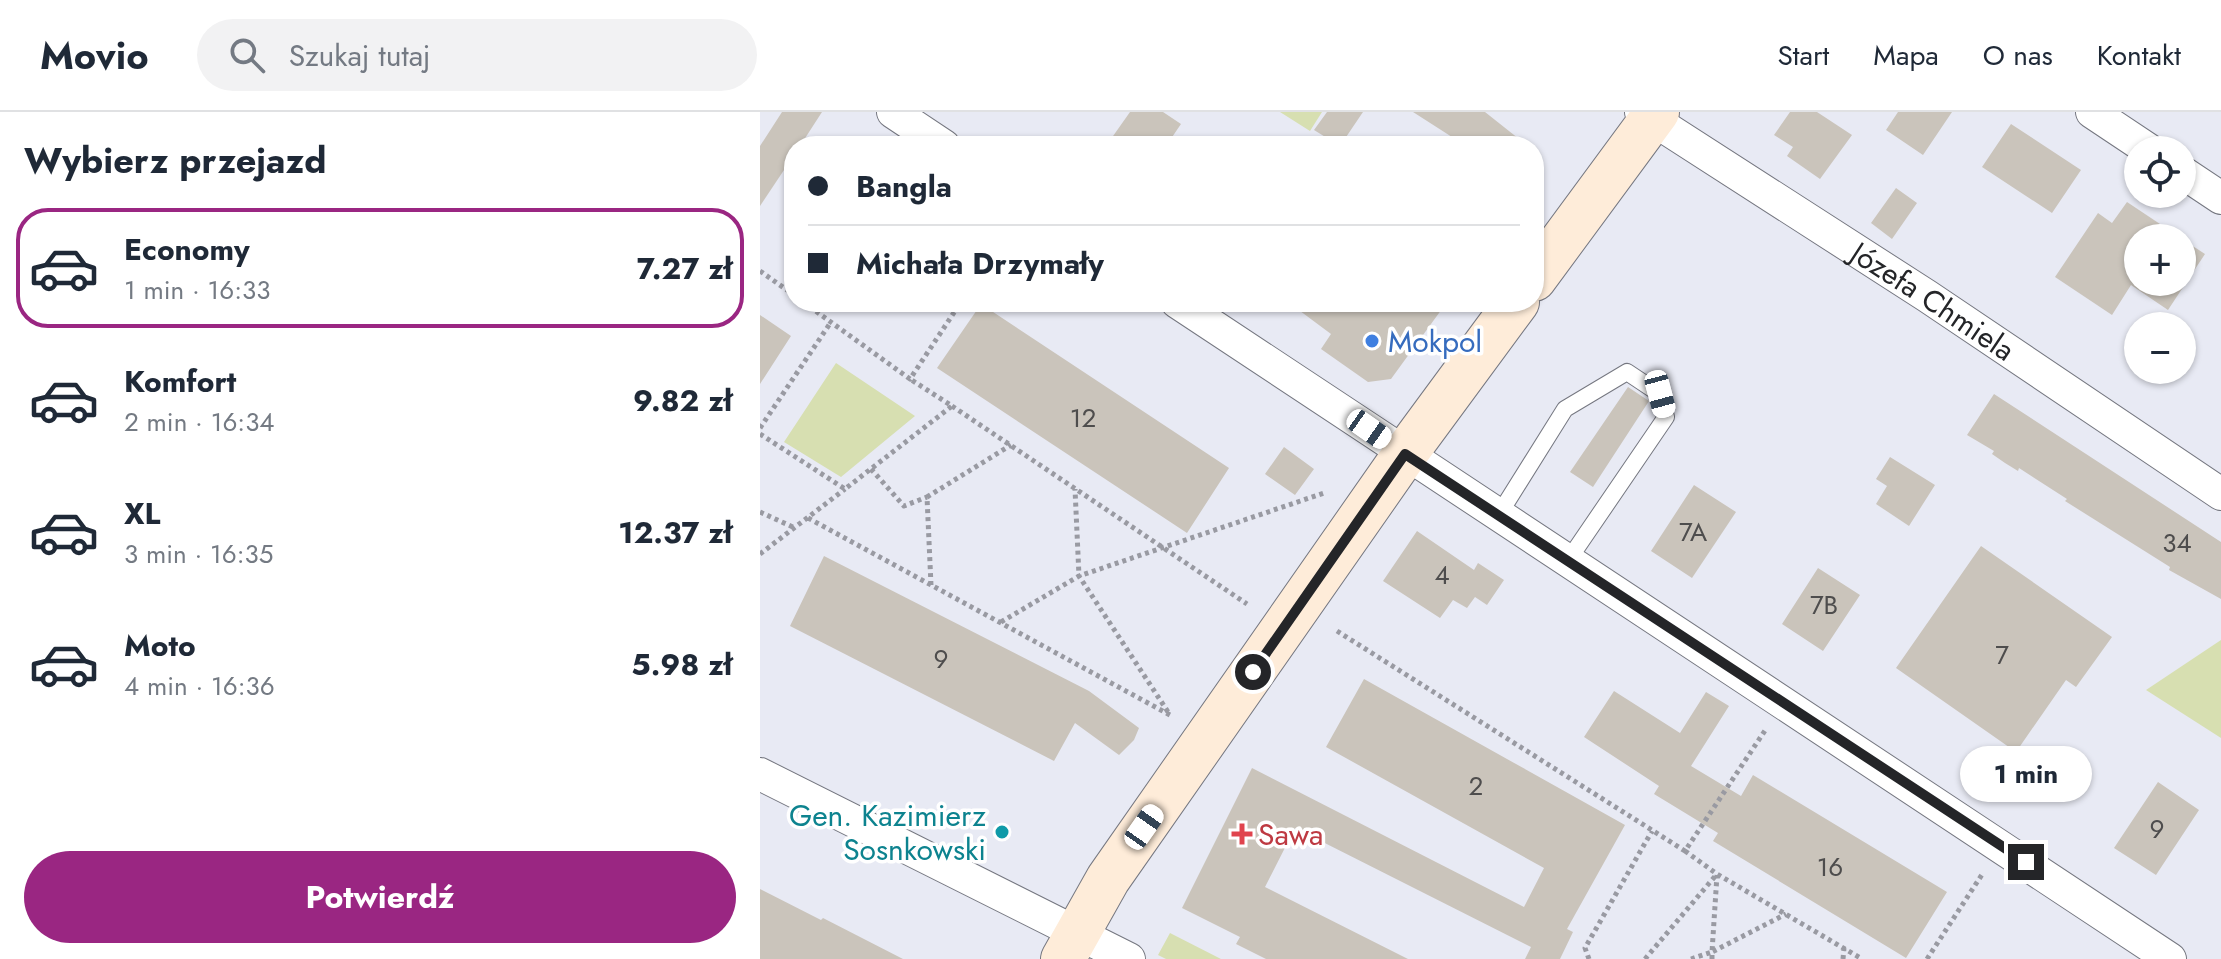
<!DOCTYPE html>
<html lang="pl">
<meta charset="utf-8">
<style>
body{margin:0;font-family:Jost,sans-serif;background:#f2f2f3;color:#1f2937;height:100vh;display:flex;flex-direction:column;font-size:30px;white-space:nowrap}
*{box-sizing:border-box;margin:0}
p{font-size:26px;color:#747a83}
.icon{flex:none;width:44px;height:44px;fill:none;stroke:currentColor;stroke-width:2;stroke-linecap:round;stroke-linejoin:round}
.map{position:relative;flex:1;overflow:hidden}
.drawer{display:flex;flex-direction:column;background:#fff;width:760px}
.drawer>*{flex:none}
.hud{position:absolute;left:24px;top:24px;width:760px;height:176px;border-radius:32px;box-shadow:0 2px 6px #0004;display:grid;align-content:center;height:176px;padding:0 24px;background:#fff}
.tools{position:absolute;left:1364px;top:24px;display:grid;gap:16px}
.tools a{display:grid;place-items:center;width:72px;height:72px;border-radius:50%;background:#fff;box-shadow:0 2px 6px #0004;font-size:40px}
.end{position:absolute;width:36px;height:36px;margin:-18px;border:10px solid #242528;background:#fff;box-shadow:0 0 0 4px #fff}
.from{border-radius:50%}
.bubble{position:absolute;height:56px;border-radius:28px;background:#fff;box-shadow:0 2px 6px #0004;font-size:26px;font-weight:700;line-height:56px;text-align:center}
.car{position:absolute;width:24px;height:48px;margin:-24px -12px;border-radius:10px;box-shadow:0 0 6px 2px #0007;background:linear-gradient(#fff 24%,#345 0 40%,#fff 0 76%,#345 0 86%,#fff 0)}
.hud b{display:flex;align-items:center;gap:28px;height:76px;font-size:30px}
.hud b+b{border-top:2px solid #e0e1e3}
.hud i{width:20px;height:20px;background:#1f2937}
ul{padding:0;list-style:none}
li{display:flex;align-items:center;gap:24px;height:120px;margin:0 16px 12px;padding:0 8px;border:4px solid transparent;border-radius:32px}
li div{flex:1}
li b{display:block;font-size:30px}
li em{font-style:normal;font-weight:700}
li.active{border-color:#9a2682}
li>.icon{width:72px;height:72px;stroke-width:1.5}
h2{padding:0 24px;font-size:36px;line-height:96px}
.action{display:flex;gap:16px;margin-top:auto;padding:16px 24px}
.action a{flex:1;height:92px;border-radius:48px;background:#9a2682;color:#fff;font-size:32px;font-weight:700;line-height:92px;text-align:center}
header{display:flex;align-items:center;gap:48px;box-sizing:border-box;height:112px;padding:0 40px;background:#fff;border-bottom:2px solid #e0e1e3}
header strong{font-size:38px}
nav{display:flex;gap:44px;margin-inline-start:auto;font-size:28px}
.search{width:560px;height:72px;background:#f2f2f3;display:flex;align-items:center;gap:20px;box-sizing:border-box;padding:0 28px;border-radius:44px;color:#747a83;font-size:30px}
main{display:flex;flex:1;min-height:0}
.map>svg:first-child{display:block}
</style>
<header>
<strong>Movio</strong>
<div class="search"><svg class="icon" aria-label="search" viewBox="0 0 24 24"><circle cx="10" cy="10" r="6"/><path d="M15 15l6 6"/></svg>Szukaj tutaj</div>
<nav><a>Start</a><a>Mapa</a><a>O nas</a><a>Kontakt</a></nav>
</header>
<main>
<section class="drawer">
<h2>Wybierz przejazd</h2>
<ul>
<li class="active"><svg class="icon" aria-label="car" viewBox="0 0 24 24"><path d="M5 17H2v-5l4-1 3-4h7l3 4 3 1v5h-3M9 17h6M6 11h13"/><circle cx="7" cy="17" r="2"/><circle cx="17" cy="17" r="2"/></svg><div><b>Economy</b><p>1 min · 16:33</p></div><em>7.27 zł</em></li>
<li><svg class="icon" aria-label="car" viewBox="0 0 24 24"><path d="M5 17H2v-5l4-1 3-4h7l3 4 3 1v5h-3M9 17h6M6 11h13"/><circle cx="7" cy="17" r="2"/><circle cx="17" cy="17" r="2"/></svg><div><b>Komfort</b><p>2 min · 16:34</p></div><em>9.82 zł</em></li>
<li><svg class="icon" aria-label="car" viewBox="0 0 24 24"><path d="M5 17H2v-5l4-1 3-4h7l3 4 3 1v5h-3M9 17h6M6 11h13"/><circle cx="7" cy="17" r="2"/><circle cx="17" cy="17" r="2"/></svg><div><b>XL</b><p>3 min · 16:35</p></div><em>12.37 zł</em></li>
<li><svg class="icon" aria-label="car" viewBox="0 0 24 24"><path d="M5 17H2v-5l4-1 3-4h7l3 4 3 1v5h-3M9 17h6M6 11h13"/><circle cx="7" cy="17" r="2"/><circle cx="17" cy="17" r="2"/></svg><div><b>Moto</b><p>4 min · 16:36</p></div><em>5.98 zł</em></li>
</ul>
<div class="action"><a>Potwierdź</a></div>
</section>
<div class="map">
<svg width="1461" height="847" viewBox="0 0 1461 847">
<rect width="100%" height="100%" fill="#e8eaf4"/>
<path fill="#d7dfb1" d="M520,0H562L550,19Z
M76,251L155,304L81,365L24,330Z
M1461,528V626L1386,578Z
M410,821L461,847H406L398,843Z"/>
<path fill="#cac4bb" d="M22,0H62L40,34H34V43L0,94V34Z
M370,0H403L421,12L406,34H346Z
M567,0H603L580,34L554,18Z
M653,0H725L768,34H706Z
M1030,0H1057L1092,23L1060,67L1027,44L1033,35L1014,23Z
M1138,0H1192L1163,43L1126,18Z
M1251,12L1321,58L1292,101L1222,55Z
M1136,76L1157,91L1132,127L1111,111Z
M1367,90L1421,126H1378V170H1422V127L1445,142L1408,198L1371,173L1352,203L1295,165L1338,101L1352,111Z
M528,190H687L631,267L608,270L561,237L571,222Z
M221,192L469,356L427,421L177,256Z
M0,203L31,224L0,272Z
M868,275L889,289L833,375L810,360Z
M1234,282L1461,430V487L1409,458L1410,455L1305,389L1307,387L1259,356L1258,359L1245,351L1232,342L1234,339L1207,323Z
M524,335L554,357L535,383L505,362Z
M1130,345L1175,373L1149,414L1116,392L1127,374L1116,367Z
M934,373L976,400L932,466L891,439Z
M657,419L714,458L718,451L744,468L727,493L715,485L707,496L693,488L680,506L623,469Z
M1221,434L1352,525L1316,575L1306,568L1256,640L1136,556Z
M64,444L329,579L379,616L374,628L359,643L315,611L294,649L30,514Z
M1058,456L1100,483L1063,539L1022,512Z
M604,567L865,713L807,817L813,820L800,847H765L771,835L535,716L505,775L648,847H506L476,832L480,825L422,796L492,656L764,795L784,756L566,635Z
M854,579L920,621L946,580L969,594L931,654L981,684L993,663L1187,780L1146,846L953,729L958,721L894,682L899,674L824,625Z
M1398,670L1439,698L1396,763L1354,736Z
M0,777L61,808L63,806L143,847H0Z"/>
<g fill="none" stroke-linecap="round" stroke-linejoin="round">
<g stroke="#757780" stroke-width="18">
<path id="lane" d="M738,404L805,297L867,260L900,282L906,305L807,450"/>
</g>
<g stroke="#757780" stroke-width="34">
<g id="street">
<path d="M133,0L184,34"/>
<path id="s1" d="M881,0L1167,184L1461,382"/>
<path d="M1332,0L1389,38"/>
<path d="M1422,60L1461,86"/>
<path d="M417,190L1410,847"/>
<path d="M0,662L369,847"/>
</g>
</g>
<g stroke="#757780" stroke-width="46">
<path id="secondary" d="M774,167L897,0
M303,847L348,767L645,342L757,190"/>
</g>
<path stroke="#999aa2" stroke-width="5" stroke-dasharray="4 4" stroke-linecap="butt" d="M0,159L34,183
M43,190L150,267L201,190
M192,294L487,492
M0,316L71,210
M0,322L85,377L192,294L150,267
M111,357L144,394L167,385
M0,400L35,416
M48,406L410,603L319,464L564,381
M0,442L85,377
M171,473L167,385L251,333
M241,510L319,464L315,377
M577,519L925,739L1006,617
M925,739L957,762L1102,847
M829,847L825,836L892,719
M885,847L957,762
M931,847L952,840L957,763
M952,847V840L1026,802
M1083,847L1084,836
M1167,847L1223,761"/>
<use href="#lane" stroke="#fff" stroke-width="16"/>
<use href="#street" stroke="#fff" stroke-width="32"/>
<use href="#secondary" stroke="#feecd9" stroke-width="44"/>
</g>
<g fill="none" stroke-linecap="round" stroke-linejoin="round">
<path stroke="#242528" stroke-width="10" d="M493,560L645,342L1266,750"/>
</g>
<circle fill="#3f7fe0" stroke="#fff" stroke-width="3" cx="612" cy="229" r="8"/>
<circle fill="#0f9aa8" stroke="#fff" stroke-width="3" cx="242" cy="720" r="8"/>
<path fill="#e0444e" stroke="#fff" stroke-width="3" d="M478 710h8v8h8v8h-8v8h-8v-8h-8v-8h8z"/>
<g text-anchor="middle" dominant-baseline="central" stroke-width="7" stroke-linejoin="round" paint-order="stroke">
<g font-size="26" fill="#4e4d4d">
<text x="323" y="306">12</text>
<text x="933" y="420">7A</text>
<text x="1417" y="431">34</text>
<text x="682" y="463">4</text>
<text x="1064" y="493">7B</text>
<text x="1242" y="543">7</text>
<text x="181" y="547">9</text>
<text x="716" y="674">2</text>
<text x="1397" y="717">9</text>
<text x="1070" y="755">16</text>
</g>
<g font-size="30" fill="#242528" stroke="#fff">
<text stroke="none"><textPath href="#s1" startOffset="348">Józefa Chmiela</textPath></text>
</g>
<g font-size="30" fill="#366cbe" stroke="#fff" text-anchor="start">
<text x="628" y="229">Mokpol</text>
</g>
<g font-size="30" fill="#0d838f" stroke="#fff" text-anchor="end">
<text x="226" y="703">Gen. Kazimierz<tspan x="226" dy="34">Sosnkowski</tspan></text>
</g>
<g font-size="30" fill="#be3a42" stroke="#fff" text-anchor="start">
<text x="498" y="722">Sawa</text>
</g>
</g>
</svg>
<div class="tools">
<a><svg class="icon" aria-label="locate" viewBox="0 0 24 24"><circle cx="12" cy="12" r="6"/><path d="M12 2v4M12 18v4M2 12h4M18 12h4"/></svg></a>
<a>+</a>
<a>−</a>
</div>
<i class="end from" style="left:493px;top:560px"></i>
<i class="end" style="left:1266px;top:750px"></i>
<div class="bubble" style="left:1200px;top:634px;width:132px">1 min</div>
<i class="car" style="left:900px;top:282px;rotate:165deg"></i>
<i class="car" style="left:609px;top:317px;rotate:125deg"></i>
<i class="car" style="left:384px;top:715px;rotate:35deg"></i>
<div class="hud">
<b><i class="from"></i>Bangla</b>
<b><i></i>Michała Drzymały</b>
</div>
</div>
</main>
